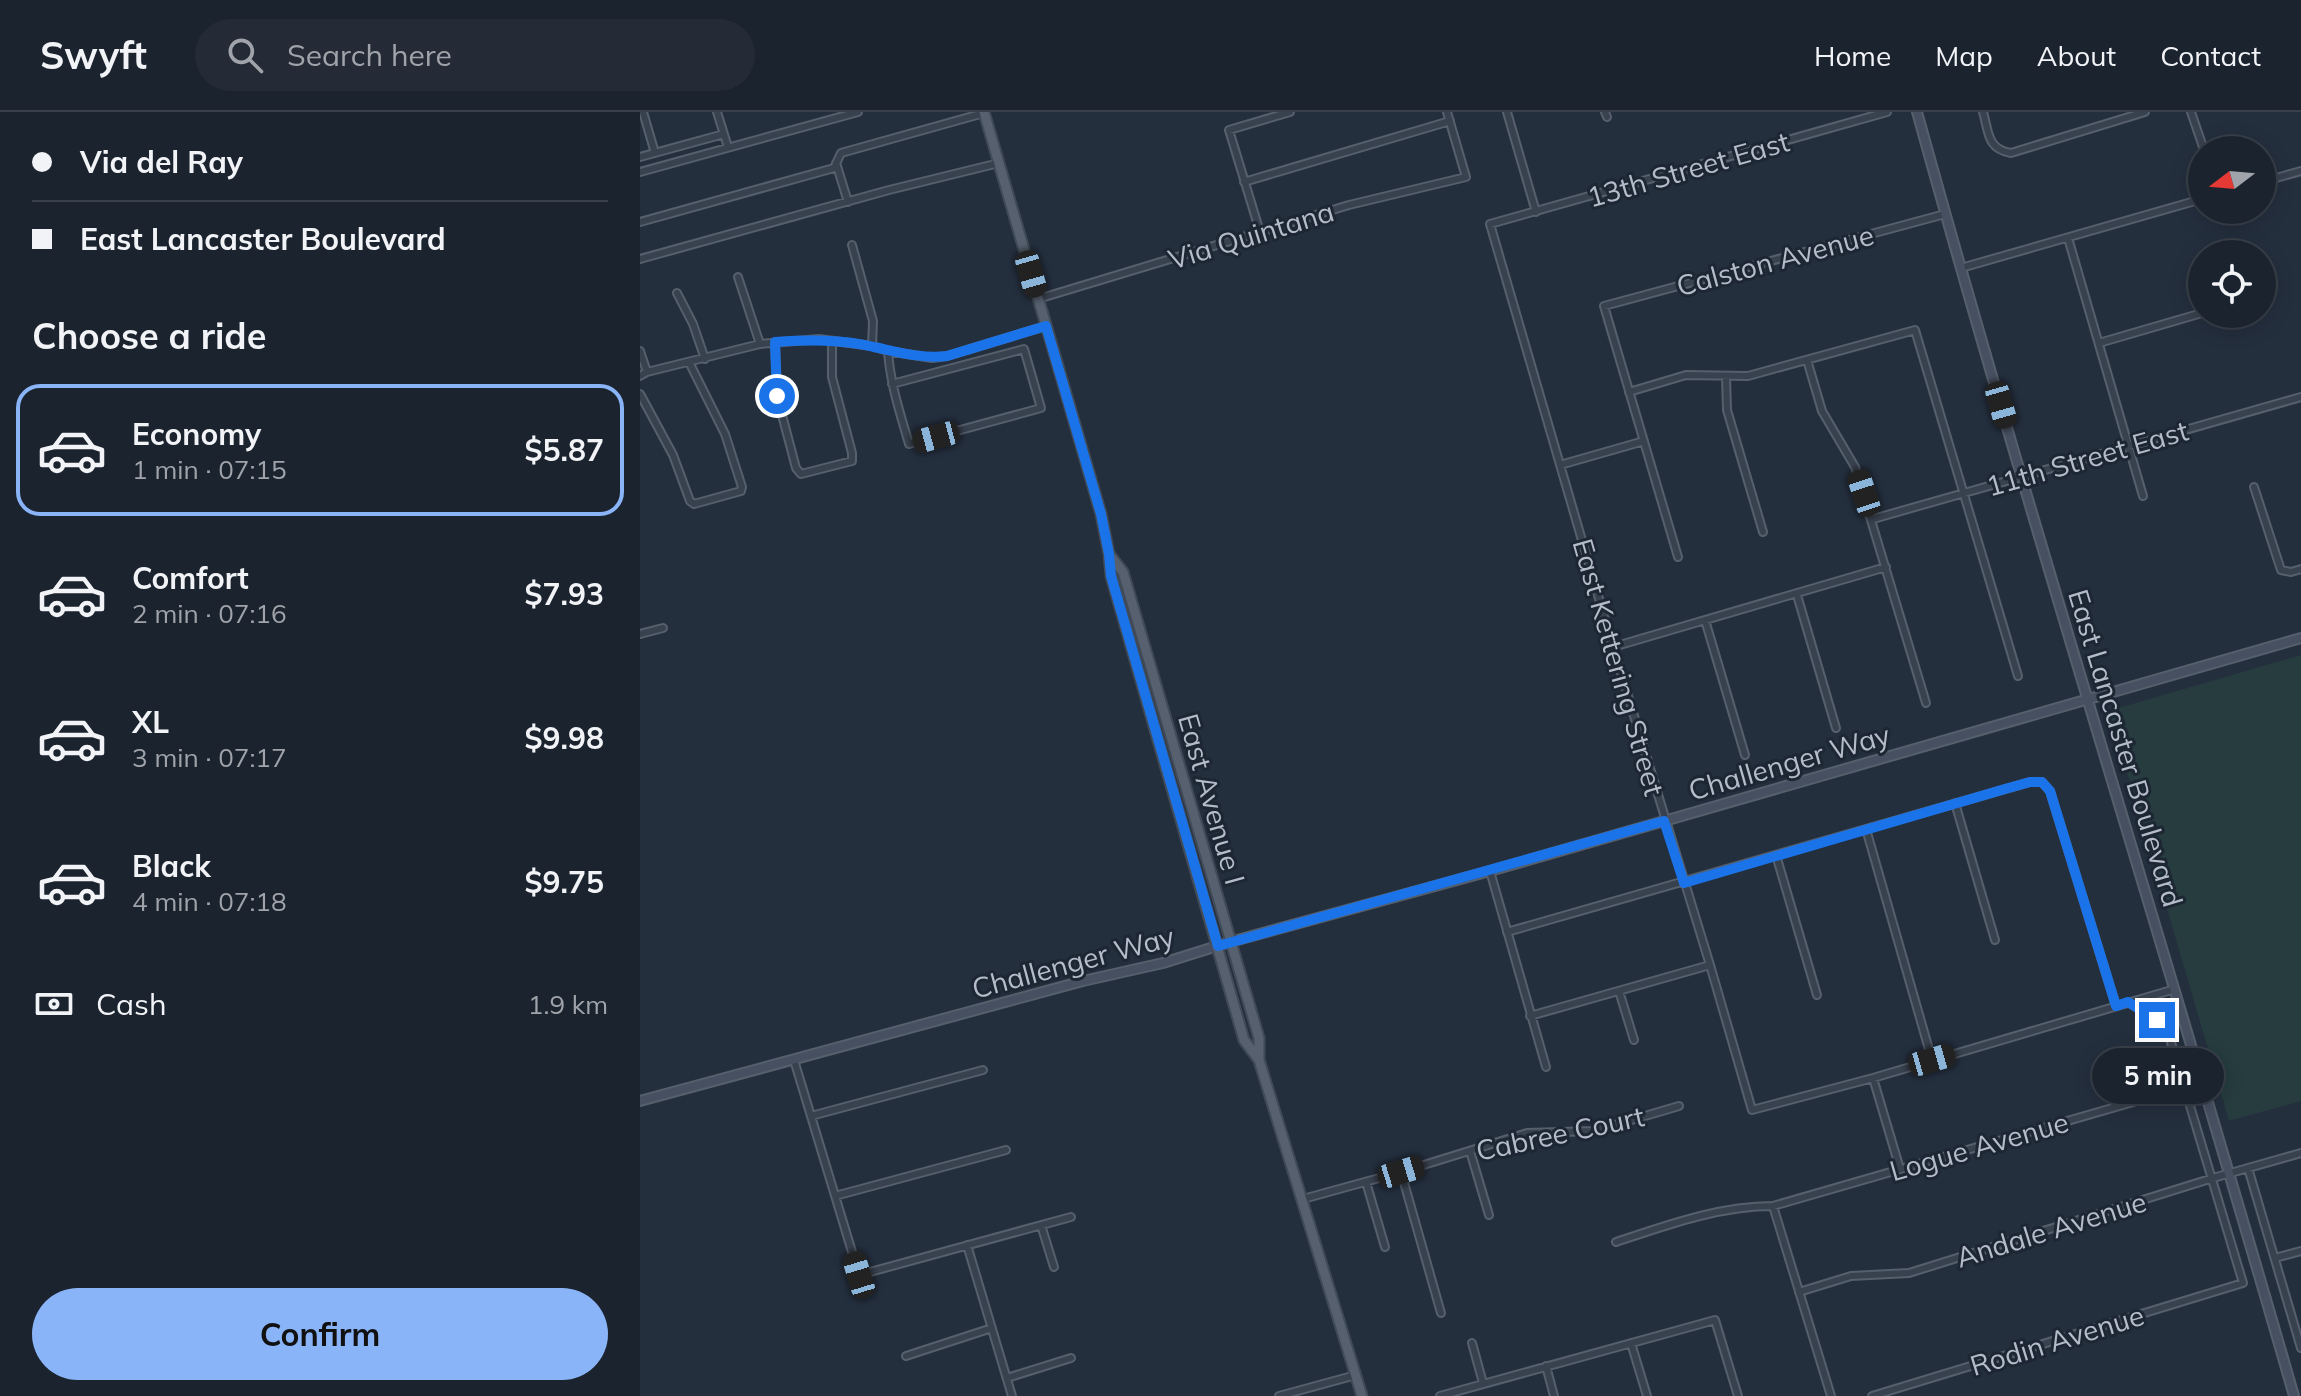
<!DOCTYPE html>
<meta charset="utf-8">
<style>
body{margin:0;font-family:Mulish,sans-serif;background:#242b36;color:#f1f3f6;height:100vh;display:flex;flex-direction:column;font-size:30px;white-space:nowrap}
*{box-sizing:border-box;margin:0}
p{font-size:26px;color:#a0a4aa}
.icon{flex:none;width:44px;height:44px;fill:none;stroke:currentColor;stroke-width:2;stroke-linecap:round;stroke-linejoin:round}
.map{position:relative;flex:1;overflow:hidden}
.sheet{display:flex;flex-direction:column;background:#1b232e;width:640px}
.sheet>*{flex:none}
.top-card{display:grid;align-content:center;height:176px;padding:0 32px;background:#1b232e}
.needle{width:52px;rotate:254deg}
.controls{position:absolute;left:1548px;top:24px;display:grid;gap:16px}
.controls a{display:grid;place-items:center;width:88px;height:88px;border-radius:50%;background:#1b232e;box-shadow:0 4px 20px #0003,0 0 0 2px #39404a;font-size:40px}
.end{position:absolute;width:36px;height:36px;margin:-18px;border:10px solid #1a73e8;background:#fff;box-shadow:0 0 0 4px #fff}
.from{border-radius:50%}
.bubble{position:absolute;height:56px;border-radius:28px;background:#1b232e;box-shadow:0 4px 20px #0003,0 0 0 2px #39404a;font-size:26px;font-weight:700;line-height:56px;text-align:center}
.car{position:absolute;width:24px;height:48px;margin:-24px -12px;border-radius:10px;box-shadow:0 0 6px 2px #0007;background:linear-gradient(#222 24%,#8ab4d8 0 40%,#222 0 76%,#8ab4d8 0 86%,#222 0)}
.top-card b{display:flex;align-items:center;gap:28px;height:76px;font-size:30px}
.top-card b+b{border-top:2px solid #39404a}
.top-card i{width:20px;height:20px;background:#f1f3f6}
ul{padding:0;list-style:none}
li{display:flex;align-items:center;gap:24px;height:132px;margin:0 16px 12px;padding:0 16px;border:4px solid transparent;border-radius:24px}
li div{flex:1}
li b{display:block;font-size:30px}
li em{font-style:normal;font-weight:700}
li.current{border-color:#8ab4f8}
li>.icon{width:72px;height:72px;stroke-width:1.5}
h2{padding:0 32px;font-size:36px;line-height:96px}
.pay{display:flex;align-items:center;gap:20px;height:88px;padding:0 32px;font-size:30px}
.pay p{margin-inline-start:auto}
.button{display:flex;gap:16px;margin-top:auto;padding:16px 32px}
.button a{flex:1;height:92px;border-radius:48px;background:#8ab4f8;color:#111;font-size:32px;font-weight:700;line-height:92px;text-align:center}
header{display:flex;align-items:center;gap:48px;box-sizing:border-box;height:112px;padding:0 40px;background:#1b232e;border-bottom:2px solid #39404a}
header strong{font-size:38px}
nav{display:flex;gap:44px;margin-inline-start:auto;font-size:28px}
.search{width:560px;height:72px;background:#242b36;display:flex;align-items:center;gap:20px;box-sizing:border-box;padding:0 28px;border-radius:44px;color:#a0a4aa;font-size:30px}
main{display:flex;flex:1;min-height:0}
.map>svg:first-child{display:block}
</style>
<header>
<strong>Swyft</strong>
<div class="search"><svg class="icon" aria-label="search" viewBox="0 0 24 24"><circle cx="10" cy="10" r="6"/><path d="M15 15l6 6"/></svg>Search here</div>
<nav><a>Home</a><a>Map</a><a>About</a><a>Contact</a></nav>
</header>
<main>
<section class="sheet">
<div class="top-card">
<b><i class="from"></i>Via del Ray</b>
<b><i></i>East Lancaster Boulevard</b>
</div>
<h2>Choose a ride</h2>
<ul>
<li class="current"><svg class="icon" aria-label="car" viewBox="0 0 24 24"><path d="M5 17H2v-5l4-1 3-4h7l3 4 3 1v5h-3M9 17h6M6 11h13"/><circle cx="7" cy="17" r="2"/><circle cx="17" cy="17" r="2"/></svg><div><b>Economy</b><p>1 min · 07:15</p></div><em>$5.87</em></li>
<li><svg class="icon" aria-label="car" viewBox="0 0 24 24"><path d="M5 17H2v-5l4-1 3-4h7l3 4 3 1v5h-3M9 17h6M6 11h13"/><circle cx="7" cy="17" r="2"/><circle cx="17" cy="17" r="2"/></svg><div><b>Comfort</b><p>2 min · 07:16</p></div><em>$7.93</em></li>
<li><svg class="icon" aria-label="car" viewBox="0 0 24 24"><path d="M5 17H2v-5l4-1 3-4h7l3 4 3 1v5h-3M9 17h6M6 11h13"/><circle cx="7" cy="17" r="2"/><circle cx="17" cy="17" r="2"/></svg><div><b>XL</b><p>3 min · 07:17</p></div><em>$9.98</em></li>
<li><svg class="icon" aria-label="car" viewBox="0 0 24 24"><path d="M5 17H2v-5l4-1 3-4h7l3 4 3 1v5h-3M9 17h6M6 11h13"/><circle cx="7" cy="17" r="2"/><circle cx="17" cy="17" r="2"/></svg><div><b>Black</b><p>4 min · 07:18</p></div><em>$9.75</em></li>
</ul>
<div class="pay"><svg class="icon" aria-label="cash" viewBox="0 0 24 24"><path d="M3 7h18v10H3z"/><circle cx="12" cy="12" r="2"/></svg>Cash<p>1.9 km</p></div>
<div class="button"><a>Confirm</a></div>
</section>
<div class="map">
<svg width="1661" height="1284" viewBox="0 0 1661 1284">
<rect width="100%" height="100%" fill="#242f3e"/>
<path fill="#263c3f" d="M1661,543V989L1589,1009L1471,605L1475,597Z"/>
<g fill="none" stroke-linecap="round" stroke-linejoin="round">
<g stroke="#565f6c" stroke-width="10">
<path id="street" d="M3,0L15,41
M77,0L88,35
M867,0L896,100
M965,0L967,5
M1247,0L850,112L973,535L1070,853L1112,998L1233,966L1535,877
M1343,0C1349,21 1347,37 1371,41L1505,0
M1551,0L1564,38
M0,45L84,22
M196,51L208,90
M0,60L218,0
M604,70L810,9
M1622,70L1661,59
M0,110L194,56L201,41L344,1
M620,120L589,18L650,0
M1428,126L1503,384
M212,133L233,209L232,234
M0,147L249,78L359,51
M1321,156L1562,87
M98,165L120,232
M1622,179L1623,178
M37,181L53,212L65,247
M398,187L709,93L826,65L807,0
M135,230L137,284L156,356L161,362L212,349V341L192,265V230
M1459,231L1562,201
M0,239L7,260
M248,239C250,271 260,301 269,332L401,296L384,237L252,272
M1167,248L1182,299L1215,355L1286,591
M0,264L7,260L120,232L179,227L232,234L248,239L292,246L307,244L406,214
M1086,265L1087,298L1123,420
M989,280L1046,263L1108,264L1275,218L1378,564
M0,282L33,343L50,389L54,392L101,379L102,375L85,322L49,250
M920,353L1004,329
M1614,375L1641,458L1651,460L1661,457
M1233,407L1661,285
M1038,445L964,194L1305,102
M1157,483L1196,616
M1065,508L1105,643
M0,522L23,516
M973,535L1246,455
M1315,691L1355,828
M1226,717L1292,948
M1136,743L1177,883
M850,759L906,955
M867,820L1390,670H1402L1410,679L1476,894
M979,879L994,928
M890,904L1070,853
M154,948L219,1163L431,1105
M1233,966L1260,1057
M171,1004L343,958
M830,1039L849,1103
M1608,1056L1661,1236
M761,1060L801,1201
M726,1070L745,1135
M195,1084L366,1038
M663,1087L761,1060L887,1021L954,1019L1039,994
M1133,1094L1191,1284
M401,1113L414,1155
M976,1130C1027,1113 1079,1094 1133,1094L1545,975
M327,1133L372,1284
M1635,1146L1661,1139
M1159,1180L1211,1164L1269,1161L1573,1066L1661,1041
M832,1231L843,1271
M991,1231L1007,1284
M266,1244L352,1216
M906,1254L914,1284
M367,1266L431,1246
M639,1284L716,1263
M800,1284L1075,1208L1098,1284
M1232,1284L1603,1171L1530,927L1517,908L1488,890"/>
</g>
<g stroke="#565f6c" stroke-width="12">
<path id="secondary" d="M1277,0C1396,430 1531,855 1654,1284
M0,989L443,869L523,851L590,830L850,759L1661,526"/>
</g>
<g stroke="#414a57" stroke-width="13">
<path id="primary" d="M344,0L461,402L469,442L471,464L604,928L619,948
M469,442L483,460L619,926V948L722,1284"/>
</g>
<use href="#street" stroke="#38414e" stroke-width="6"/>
<use href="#secondary" stroke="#465061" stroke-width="8"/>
<use href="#primary" stroke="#56606e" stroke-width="9"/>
</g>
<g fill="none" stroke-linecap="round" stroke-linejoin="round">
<path stroke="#1a73e8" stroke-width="10" d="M137,284L135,230C167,228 202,227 234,235C258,240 282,247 307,244L406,214L461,402L469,442L471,464L578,834L1024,709L1044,771L1365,677L1390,670H1402L1410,679L1476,894L1488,890L1517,908"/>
</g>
<g text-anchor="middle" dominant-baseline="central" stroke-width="6" stroke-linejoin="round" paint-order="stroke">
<g font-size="28" fill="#b4bcc9" stroke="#1d2633">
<text transform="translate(1048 57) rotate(-16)">13th Street East</text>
<text transform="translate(611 123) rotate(-17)">Via Quintana</text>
<text transform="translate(1135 148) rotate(-15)">Calston Avenue</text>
<text transform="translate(1447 346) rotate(-16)">11th Street East</text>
<text transform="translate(979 555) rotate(74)">East Kettering Street</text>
<text transform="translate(1486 636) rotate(73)">East Lancaster Boulevard</text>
<text transform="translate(1149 650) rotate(-16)">Challenger Way</text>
<text transform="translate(572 687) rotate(74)">East Avenue I</text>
<text transform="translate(433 850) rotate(-15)">Challenger Way</text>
<text transform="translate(920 1021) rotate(-12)">Cabree Court</text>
<text transform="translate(1339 1034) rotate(-16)">Logue Avenue</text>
<text transform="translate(1411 1117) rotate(-17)">Andale Avenue</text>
<text transform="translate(1417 1228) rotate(-17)">Rodin Avenue</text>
</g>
</g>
</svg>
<div class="controls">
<a><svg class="needle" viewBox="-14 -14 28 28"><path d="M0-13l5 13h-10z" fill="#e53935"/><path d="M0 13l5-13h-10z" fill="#a0a4aa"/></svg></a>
<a><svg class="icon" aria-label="locate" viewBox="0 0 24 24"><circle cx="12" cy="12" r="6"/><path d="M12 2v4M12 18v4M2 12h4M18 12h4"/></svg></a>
</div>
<i class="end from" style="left:137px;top:284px"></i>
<i class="end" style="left:1517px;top:908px"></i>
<div class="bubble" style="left:1452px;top:936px;width:132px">5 min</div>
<i class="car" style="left:391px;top:162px;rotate:164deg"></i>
<i class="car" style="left:1361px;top:293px;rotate:164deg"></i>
<i class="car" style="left:296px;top:325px;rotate:255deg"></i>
<i class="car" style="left:1224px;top:381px;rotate:342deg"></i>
<i class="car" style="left:1292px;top:948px;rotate:74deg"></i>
<i class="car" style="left:761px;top:1060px;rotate:73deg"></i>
<i class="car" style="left:219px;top:1163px;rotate:343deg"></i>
</div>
</main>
